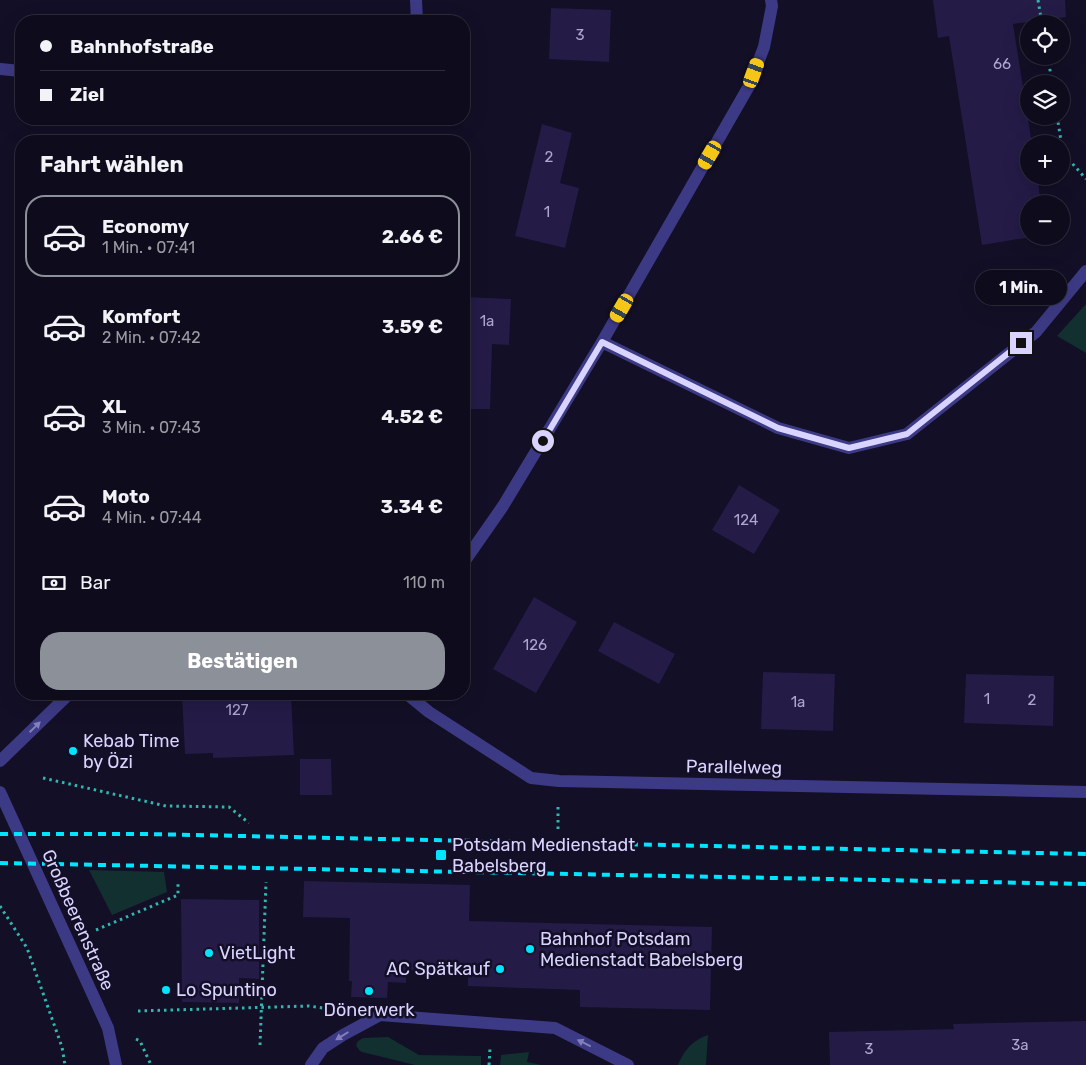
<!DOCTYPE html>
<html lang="de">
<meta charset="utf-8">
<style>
body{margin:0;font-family:Rubik,sans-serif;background:#171425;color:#f1f3f6;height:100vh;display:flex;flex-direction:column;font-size:19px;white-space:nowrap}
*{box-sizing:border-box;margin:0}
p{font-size:16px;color:#9b9ba3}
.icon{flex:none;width:28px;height:28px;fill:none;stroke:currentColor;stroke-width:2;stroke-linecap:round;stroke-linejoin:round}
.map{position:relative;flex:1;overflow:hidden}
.drawer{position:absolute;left:15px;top:135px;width:455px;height:565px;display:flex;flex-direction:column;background:#0e0b1c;border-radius:20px;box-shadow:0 5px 20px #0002,0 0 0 1px #2e2b3b}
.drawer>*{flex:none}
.guide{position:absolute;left:15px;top:15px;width:455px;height:110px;border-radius:20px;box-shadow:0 5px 20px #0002,0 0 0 1px #2e2b3b;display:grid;align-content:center;height:110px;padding:0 25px;background:#0e0b1c}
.fabs{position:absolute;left:1020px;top:15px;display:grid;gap:10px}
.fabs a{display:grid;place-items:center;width:50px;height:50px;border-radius:50%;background:#0e0b1c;box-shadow:0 5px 20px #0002,0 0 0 1px #2e2b3b;font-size:25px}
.end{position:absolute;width:22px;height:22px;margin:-11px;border:6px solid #d9d4ff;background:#111;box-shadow:0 0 0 2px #111}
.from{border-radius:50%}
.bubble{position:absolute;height:35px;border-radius:18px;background:#0e0b1c;box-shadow:0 5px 20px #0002,0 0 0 1px #2e2b3b;font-size:16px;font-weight:700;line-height:35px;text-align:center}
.car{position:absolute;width:15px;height:30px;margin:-15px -8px;border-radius:6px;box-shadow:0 0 4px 1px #0007;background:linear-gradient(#f5c518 24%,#345 0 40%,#f5c518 0 76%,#345 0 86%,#f5c518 0)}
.guide b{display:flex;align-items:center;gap:18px;height:48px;font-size:19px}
.guide b+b{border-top:1px solid #2e2b3b}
.guide i{width:12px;height:12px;background:#f1f3f6}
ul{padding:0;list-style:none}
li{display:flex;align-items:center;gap:15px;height:82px;margin:0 10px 8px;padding:0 15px;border:2px solid transparent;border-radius:20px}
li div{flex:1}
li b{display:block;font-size:19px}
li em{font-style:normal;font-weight:700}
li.current{border-color:#8c9099}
li>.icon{width:45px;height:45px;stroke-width:1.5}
h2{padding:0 25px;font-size:22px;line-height:60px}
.pay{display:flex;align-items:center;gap:12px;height:55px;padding:0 25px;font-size:19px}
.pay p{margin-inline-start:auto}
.button{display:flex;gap:10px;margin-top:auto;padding:10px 25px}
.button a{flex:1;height:58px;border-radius:20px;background:#8c9099;color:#fff;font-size:20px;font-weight:700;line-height:58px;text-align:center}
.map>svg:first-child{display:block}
</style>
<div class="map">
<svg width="1086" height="1065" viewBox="0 0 1086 1065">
<rect width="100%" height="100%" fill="#130f26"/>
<path fill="#12302f" d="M1086,304V353L1057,336Z
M89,870L164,872L167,892L112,915Z
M708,1035L706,1065H678C684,1050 693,1040 708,1035Z
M388,1037L419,1055L481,1056V1065H415L362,1052L359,1050L356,1045L358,1041L363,1038Z
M529,1052L527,1062L541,1065H500L501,1055Z"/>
<path fill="#241b47" d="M933,0H1065L1066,17L1013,24L1032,144H1029V176H1037L1041,204H1029V236H1037L982,245L949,36L938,38Z
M551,8L611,10L609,62L549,59Z
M542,124L572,133L560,183L579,188L565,248L515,236Z
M464,297L511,299L509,345L492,344L490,409H464Z
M739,485L780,510L754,554L712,530Z
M534,597L577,622L536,693L493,669Z
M614,622L675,654L659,684L598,651Z
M763,672L835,674L833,731L761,729Z
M966,674L1054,676L1053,726L964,723Z
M182,694H291L294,755L213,758V753L185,754Z
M300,759H331L332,795H300Z
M304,881L470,885L469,921L712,927L710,1010L580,1007V990L468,986V972L406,970V983L388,982L387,998L351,997L352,981H349L350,918L303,917Z
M181,899L259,900V979L239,978V1003L182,1002Z
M1086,1021V1065H830L829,1032L954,1029L953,1024Z"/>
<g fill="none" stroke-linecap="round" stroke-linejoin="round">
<path stroke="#2fb8b0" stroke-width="3" stroke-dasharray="2.5 4" stroke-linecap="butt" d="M1038,0L1042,24
M1048,56L1052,84
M1057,116L1063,153L1086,179
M43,778L166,806L229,807L249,823
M558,829V804
M0,906L27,948L62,1047L65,1065
M96,930L178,895V881
M138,1011L309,1006L337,1010
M136,1039L140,1041L151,1065
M260,1045L266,882
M489,1065L490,1048"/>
<path stroke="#3d3a85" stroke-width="12" d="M416,0L417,21
M0,69L21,71
M602,342L778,428L849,448L907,434L1036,332L1086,271
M464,562L503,506L602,342L749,86L764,47L772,6L771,0
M407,694L429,712L531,778L559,781L1086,792
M0,761L69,694
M0,792L108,1028L116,1065
M311,1065L323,1048L343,1035L380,1015L555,1028L628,1065"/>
<path stroke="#00e5ff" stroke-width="4" stroke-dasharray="8 6" stroke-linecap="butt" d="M0,834H148L1086,854
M0,863L1086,884"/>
</g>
<defs><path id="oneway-solid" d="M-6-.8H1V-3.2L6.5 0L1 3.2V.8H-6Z" transform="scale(1.25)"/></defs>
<g fill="#837fbc">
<use href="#oneway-solid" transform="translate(35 727) rotate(-44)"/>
<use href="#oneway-solid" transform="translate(342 1036) rotate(148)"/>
<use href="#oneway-solid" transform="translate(584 1043) rotate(-154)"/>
</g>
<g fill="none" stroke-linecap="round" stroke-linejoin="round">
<path stroke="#d9d4ff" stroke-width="6" d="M543,441L602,342L778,428L849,448L907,434L1021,343"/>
</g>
<g fill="#00e5ff" stroke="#130f26" stroke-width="2">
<circle cx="73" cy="751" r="5"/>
<rect x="435" y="849" width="12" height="12" rx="2.5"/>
<circle cx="530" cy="949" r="5"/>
<circle cx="209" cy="953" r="5"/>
<circle cx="500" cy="969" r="5"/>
<circle cx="166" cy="990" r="5"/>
<circle cx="369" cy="991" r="5"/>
</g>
<g text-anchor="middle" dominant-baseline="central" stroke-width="5" stroke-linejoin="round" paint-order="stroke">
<g font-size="15" fill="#aca6d1">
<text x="580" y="35">3</text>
<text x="1002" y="64">66</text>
<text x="549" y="157">2</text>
<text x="547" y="212">1</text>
<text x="487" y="321">1a</text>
<text x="746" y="520">124</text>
<text x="535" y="645">126</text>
<text x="987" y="699">1</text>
<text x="1032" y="700">2</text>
<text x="798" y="702">1a</text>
<text x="237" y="710">127</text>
<text x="1020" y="1045">3a</text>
<text x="869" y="1049">3</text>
</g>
<g font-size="18" fill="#d9d4ff" stroke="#130f26" text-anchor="start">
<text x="83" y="741">Kebab Time<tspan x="83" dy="21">by Özi</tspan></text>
<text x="452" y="845">Potsdam Medienstadt<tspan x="452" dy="21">Babelsberg</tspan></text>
<text x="540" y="939">Bahnhof Potsdam<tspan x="540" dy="21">Medienstadt Babelsberg</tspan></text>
<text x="219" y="953">VietLight</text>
<text x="490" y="969" text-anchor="end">AC Spätkauf</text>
<text x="176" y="990">Lo Spuntino</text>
<text x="369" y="1010" text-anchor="middle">Dönerwerk</text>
</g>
<g font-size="18" fill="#d9d4ff" stroke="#130f26">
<text transform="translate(734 767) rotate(1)">Parallelweg</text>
<text transform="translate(78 920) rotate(66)">Großbeerenstraße</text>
</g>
</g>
</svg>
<div class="fabs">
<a><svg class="icon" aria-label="locate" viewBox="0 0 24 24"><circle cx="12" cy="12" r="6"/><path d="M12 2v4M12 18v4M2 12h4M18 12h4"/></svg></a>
<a><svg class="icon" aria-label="layers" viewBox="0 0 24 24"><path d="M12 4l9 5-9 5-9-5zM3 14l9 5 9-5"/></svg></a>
<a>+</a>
<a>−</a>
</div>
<i class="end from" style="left:543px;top:441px"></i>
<i class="end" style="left:1021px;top:343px"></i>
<div class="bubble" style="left:975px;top:270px;width:92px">1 Min.</div>
<i class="car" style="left:754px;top:73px;rotate:20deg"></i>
<i class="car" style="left:710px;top:155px;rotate:210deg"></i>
<i class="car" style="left:622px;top:308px;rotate:210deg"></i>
<div class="guide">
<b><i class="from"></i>Bahnhofstraße</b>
<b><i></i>Ziel</b>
</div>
<section class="drawer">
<h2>Fahrt wählen</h2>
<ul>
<li class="current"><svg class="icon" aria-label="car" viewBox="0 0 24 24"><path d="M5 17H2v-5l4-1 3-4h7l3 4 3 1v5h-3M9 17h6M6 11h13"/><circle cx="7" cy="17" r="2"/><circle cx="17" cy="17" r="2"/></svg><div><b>Economy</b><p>1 Min. · 07:41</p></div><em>2.66 €</em></li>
<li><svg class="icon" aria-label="car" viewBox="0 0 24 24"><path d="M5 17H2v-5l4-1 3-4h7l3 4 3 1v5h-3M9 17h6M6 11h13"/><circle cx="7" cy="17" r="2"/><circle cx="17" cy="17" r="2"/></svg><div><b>Komfort</b><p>2 Min. · 07:42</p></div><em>3.59 €</em></li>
<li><svg class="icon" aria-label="car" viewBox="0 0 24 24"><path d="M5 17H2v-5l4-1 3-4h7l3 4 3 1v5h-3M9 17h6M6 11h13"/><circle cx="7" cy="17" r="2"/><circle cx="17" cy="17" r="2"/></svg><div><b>XL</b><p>3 Min. · 07:43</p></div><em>4.52 €</em></li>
<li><svg class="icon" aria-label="car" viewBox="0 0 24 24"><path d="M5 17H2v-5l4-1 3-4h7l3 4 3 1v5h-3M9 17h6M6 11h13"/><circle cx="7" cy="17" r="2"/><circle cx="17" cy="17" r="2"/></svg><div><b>Moto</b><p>4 Min. · 07:44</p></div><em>3.34 €</em></li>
</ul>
<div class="pay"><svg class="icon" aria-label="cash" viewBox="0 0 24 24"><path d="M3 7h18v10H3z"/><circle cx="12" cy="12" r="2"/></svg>Bar<p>110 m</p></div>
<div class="button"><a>Bestätigen</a></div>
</section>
</div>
